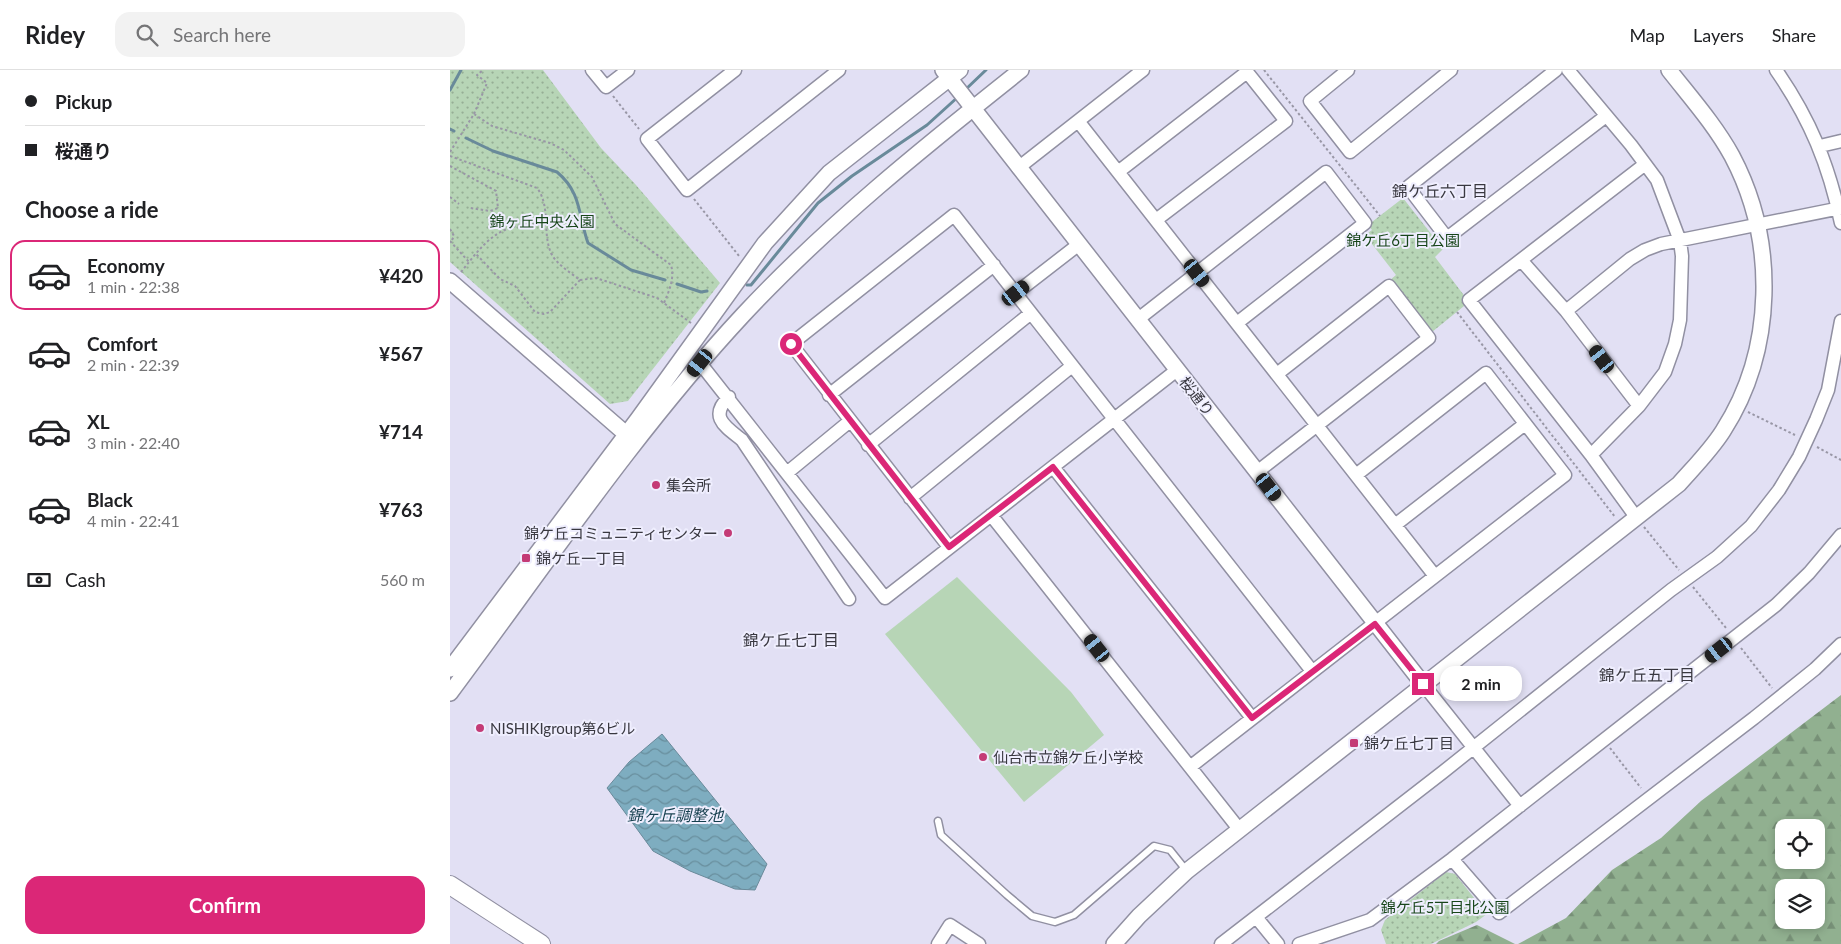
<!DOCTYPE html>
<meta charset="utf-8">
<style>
body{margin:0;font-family:Lato,"Noto Sans JP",sans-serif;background:#f2f2f2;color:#202124;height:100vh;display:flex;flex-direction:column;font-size:19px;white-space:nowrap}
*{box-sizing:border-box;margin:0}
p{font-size:16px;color:#757577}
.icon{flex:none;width:28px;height:28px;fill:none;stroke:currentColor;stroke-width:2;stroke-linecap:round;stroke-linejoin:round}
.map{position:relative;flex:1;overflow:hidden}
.panel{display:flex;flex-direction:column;background:#fff;width:450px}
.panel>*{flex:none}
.top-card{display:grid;align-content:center;height:110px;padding:0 25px;background:#fff}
.buttons{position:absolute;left:1325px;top:749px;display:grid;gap:10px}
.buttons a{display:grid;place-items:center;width:50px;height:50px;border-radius:10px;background:#fff;box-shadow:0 2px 8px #0003;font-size:25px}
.end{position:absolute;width:22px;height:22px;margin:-11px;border:6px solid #db2777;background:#fff;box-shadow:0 0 0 2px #fff}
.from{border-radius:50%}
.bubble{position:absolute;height:35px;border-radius:15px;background:#fff;box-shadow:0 2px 8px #0003;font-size:16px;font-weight:700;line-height:35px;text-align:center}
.car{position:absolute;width:15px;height:30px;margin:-15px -8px;border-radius:6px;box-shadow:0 0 4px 1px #0007;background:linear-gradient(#222 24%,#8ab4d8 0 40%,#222 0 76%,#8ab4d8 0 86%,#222 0)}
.top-card b{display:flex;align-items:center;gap:18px;height:48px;font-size:19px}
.top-card b+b{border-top:1px solid #e0e0e0}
.top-card i{width:12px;height:12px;background:#202124}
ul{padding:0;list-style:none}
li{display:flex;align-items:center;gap:15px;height:70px;margin:0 10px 8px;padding:0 15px;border:2px solid transparent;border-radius:15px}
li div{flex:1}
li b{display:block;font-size:19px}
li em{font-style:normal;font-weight:700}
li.selected{border-color:#db2777}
li>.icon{width:45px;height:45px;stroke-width:1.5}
h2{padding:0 25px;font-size:22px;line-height:60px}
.pay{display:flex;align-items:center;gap:12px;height:55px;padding:0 25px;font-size:19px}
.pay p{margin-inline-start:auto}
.primary-button{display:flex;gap:10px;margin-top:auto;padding:10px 25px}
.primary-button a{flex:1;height:58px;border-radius:15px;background:#db2777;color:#fff;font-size:20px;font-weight:700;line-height:58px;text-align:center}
header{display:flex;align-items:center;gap:30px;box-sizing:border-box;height:70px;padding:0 25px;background:#fff;border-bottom:1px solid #e0e0e0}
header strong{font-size:24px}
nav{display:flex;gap:28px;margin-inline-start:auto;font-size:18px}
.search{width:350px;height:45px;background:#f2f2f2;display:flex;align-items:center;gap:12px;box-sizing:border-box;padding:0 18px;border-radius:15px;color:#757577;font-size:19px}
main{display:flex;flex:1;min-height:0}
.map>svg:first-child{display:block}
</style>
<header>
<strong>Ridey</strong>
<div class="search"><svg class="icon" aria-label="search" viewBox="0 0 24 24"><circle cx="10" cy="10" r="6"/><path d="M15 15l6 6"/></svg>Search here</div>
<nav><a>Map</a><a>Layers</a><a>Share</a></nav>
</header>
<main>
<section class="panel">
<div class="top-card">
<b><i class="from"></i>Pickup</b>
<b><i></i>桜通り</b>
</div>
<h2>Choose a ride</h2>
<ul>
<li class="selected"><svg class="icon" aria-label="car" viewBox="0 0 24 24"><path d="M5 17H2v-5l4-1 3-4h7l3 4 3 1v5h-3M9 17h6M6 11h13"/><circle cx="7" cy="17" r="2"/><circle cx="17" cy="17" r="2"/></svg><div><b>Economy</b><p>1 min · 22:38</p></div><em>¥420</em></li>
<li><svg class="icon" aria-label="car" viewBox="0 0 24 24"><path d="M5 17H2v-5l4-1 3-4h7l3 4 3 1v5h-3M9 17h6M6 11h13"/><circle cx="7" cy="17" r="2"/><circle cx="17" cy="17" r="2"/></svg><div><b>Comfort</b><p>2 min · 22:39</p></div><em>¥567</em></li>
<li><svg class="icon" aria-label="car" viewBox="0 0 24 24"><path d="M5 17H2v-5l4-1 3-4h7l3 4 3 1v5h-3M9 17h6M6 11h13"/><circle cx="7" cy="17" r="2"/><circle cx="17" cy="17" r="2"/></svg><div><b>XL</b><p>3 min · 22:40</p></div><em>¥714</em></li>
<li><svg class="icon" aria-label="car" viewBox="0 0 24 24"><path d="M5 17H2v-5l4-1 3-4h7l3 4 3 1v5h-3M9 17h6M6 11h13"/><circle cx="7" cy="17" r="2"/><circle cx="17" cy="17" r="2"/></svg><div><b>Black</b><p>4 min · 22:41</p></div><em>¥763</em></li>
</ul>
<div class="pay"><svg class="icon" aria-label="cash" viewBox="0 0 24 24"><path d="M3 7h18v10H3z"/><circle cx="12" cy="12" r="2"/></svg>Cash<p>560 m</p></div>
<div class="primary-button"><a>Confirm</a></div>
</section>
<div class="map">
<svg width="1391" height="874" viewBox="0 0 1391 874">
<defs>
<pattern id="forest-firs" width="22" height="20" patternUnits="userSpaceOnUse" patternTransform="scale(1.25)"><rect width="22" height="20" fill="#91b090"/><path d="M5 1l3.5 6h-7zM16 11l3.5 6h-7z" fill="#779077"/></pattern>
<pattern id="park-dots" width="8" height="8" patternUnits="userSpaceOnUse" patternTransform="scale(1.25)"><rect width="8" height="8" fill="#b7d5b6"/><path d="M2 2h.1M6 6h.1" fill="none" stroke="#96ae95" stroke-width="1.8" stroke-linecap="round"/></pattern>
<pattern id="water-waves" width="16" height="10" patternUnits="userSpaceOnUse" patternTransform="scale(1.25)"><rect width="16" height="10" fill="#7eadc0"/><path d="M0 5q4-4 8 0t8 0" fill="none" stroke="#688e9d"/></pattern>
</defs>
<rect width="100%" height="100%" fill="#e2e0f4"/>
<path fill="url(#forest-firs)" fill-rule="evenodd" d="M1391,625V874H1068L1116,848L1162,800L1211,768L1251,731ZM1334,758H1366V790H1334ZM1334,818H1366V850H1334Z
M1027,855L1065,874H986L989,871Z"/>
<path fill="url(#park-dots)" d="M0,0H93L151,78L186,115L270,213L178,331L160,334L0,192Z
M953,128L993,179L985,187L1019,232L982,262L940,210L946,205L915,165L922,160L918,155Z
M996,802L1005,804L1037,844L1026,852L981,874H936L931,860L935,850Z"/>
<path fill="#b7d5b6" d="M507,507L621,622L654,665L574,732L435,564Z"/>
<path fill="url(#water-waves)" stroke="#698a9a" d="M212,664L317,794L305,820L285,819L240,801L203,781L157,718L179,692Z"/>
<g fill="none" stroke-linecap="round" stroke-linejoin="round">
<path stroke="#698a9a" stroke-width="3" d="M0,20L11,0
M515,20L536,0
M0,59L4,61
M16,68L43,81L107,102C132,123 128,145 138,173L181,200L215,210
M227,214L251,222L257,221
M297,215H301L368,133L402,106L477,55L509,26"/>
<g stroke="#9190a2" stroke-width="9">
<path id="service" d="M488,751L491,765L557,825L582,846L605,852L624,845L704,776L720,780L736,800"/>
</g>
<g stroke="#9190a2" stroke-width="15">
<path id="minor" d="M142,0L156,17L178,0
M285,0L197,69L237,120L389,0
M898,0L860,31L900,82L1001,0
M1106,0L958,117L997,168L1156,46
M1118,0L1181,75L1207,110L1230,171L1232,186L1230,250L1225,274L1215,302L1189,336L1141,385
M1326,0C1360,49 1379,95 1391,153
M628,51L985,506
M1370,76L1391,71
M568,98L693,0
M668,102L797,2L836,51L706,150
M1071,190L1116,241L1189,336
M566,223L628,175
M1116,241L1180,189L1195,180L1211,174L1391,138
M687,250L876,102L915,153L787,253
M250,293L435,528L727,300
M379,325L544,195
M279,327C258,347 276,357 292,370L399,529
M418,375L581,243
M603,397L802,648
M338,402L400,351
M807,402L979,268L939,216L827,304
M460,428L622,296
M541,445L789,759
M1186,447L1141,385L1019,230L1194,95
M945,455L1075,354
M499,477L341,274L504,145L862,601
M973,614L1070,736
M740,697L1115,405L1036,303L906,405
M1002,789L1049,843L1304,648L1365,599L1391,574
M806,847L828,874
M488,874L500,855L529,874
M771,874L993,702L1221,520L1267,487L1301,456L1329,420L1349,387L1366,350L1378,320L1391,251
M849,874L920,850L1002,789L1326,535L1359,503L1391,465"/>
</g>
<g stroke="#9190a2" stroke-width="18">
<path id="tertiary" d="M493,0L973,614
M0,211L184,371
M0,599L188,349L315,173L379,103L510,0
M0,623C94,497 186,360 293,245C378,154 474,77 571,0
M664,874L689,846L737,801L1229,414C1244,397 1261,380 1273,361C1325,280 1327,171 1282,86C1265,55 1241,28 1219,0"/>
</g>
<g stroke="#9190a2" stroke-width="20">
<path id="secondary" d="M0,815L91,874"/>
</g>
<path stroke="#9997a6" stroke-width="2" stroke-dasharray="2.5 2.5" stroke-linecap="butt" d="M814,0L930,146
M163,26L189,59
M24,44L37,13L27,5L33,0
M0,82L24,44L42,56L100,73L114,80L142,107L165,154L221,195C225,208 219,221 214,233
M0,86L87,118C101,136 92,162 101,183C106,194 121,203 130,210L100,242L94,244L85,242L65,216L50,209L26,184
M0,96L46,121L48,138L40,141L20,138
M0,127L9,134
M244,129L289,186
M0,159L4,166L1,172
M0,171L19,192
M11,202C25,185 38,165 60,158C70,154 84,154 95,153
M130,210L146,208L207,228L241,253
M1007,242L1165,447
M1298,342L1345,365
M1367,377L1391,390
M1194,457L1229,500
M1243,517L1276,558
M1291,578L1322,618
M1160,678L1191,718"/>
<use href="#service" stroke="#fff" stroke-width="6"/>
<use href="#minor" stroke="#fff" stroke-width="12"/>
<use href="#tertiary" stroke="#fff" stroke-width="15"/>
<use href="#secondary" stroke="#fff" stroke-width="18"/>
</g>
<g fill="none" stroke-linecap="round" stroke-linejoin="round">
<path stroke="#db2777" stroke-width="6" d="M341,274L499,477L603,397L802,648L925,554L973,614"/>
</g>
<g fill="#c43b76" stroke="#efeefe" stroke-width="2">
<circle cx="206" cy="415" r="5"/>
<circle cx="278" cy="463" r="5"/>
<rect x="71" y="483" width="10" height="10" rx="2.5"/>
<circle cx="30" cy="658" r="5"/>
<rect x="899" y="668" width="10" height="10" rx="2.5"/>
<circle cx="533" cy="687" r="5"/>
</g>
<g text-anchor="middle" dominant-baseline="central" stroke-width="4" stroke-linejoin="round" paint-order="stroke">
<g font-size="15" fill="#18461a" stroke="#efeefe">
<text x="92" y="151">錦ヶ丘中央公園</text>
<text x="953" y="170">錦ケ丘6丁目公園</text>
<text x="995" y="837">錦ケ丘5丁目北公園</text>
</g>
<g font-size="15" fill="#393840" stroke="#efeefe">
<text transform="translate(747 326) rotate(52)">桜通り</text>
</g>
<g font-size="15" fill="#393840" stroke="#efeefe" text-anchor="start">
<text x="216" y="415">集会所</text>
<text x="268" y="463" text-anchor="end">錦ケ丘コミュニティセンター</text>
<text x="86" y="488">錦ケ丘一丁目</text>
<text x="40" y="658">NISHIKIgroup第6ビル</text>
<text x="914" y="673">錦ケ丘七丁目</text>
<text x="543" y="687">仙台市立錦ケ丘小学校</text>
</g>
<g font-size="16" fill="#393840" stroke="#efeefe">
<text x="990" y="120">錦ケ丘六丁目</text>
<text x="341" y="569">錦ケ丘七丁目</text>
<text x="1197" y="604">錦ケ丘五丁目</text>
</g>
<g font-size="16" font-style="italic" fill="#153f4e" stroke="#efeefe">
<text x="225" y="744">錦ヶ丘調整池</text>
</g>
</g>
</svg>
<div class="buttons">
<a><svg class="icon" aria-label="locate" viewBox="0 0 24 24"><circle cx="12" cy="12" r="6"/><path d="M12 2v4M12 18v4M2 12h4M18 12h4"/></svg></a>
<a><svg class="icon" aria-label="layers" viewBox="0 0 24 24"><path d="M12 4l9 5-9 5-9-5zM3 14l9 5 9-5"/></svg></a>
</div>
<i class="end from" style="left:341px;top:274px"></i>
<i class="end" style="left:973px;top:614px"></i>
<div class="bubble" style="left:990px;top:596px;width:82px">2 min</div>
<i class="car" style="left:747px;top:203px;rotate:142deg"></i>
<i class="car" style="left:566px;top:223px;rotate:52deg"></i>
<i class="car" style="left:1152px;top:289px;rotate:323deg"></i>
<i class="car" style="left:250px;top:293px;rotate:219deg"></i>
<i class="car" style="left:819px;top:417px;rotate:142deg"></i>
<i class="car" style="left:647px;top:578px;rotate:322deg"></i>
<i class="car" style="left:1269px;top:580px;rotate:232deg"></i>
</div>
</main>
